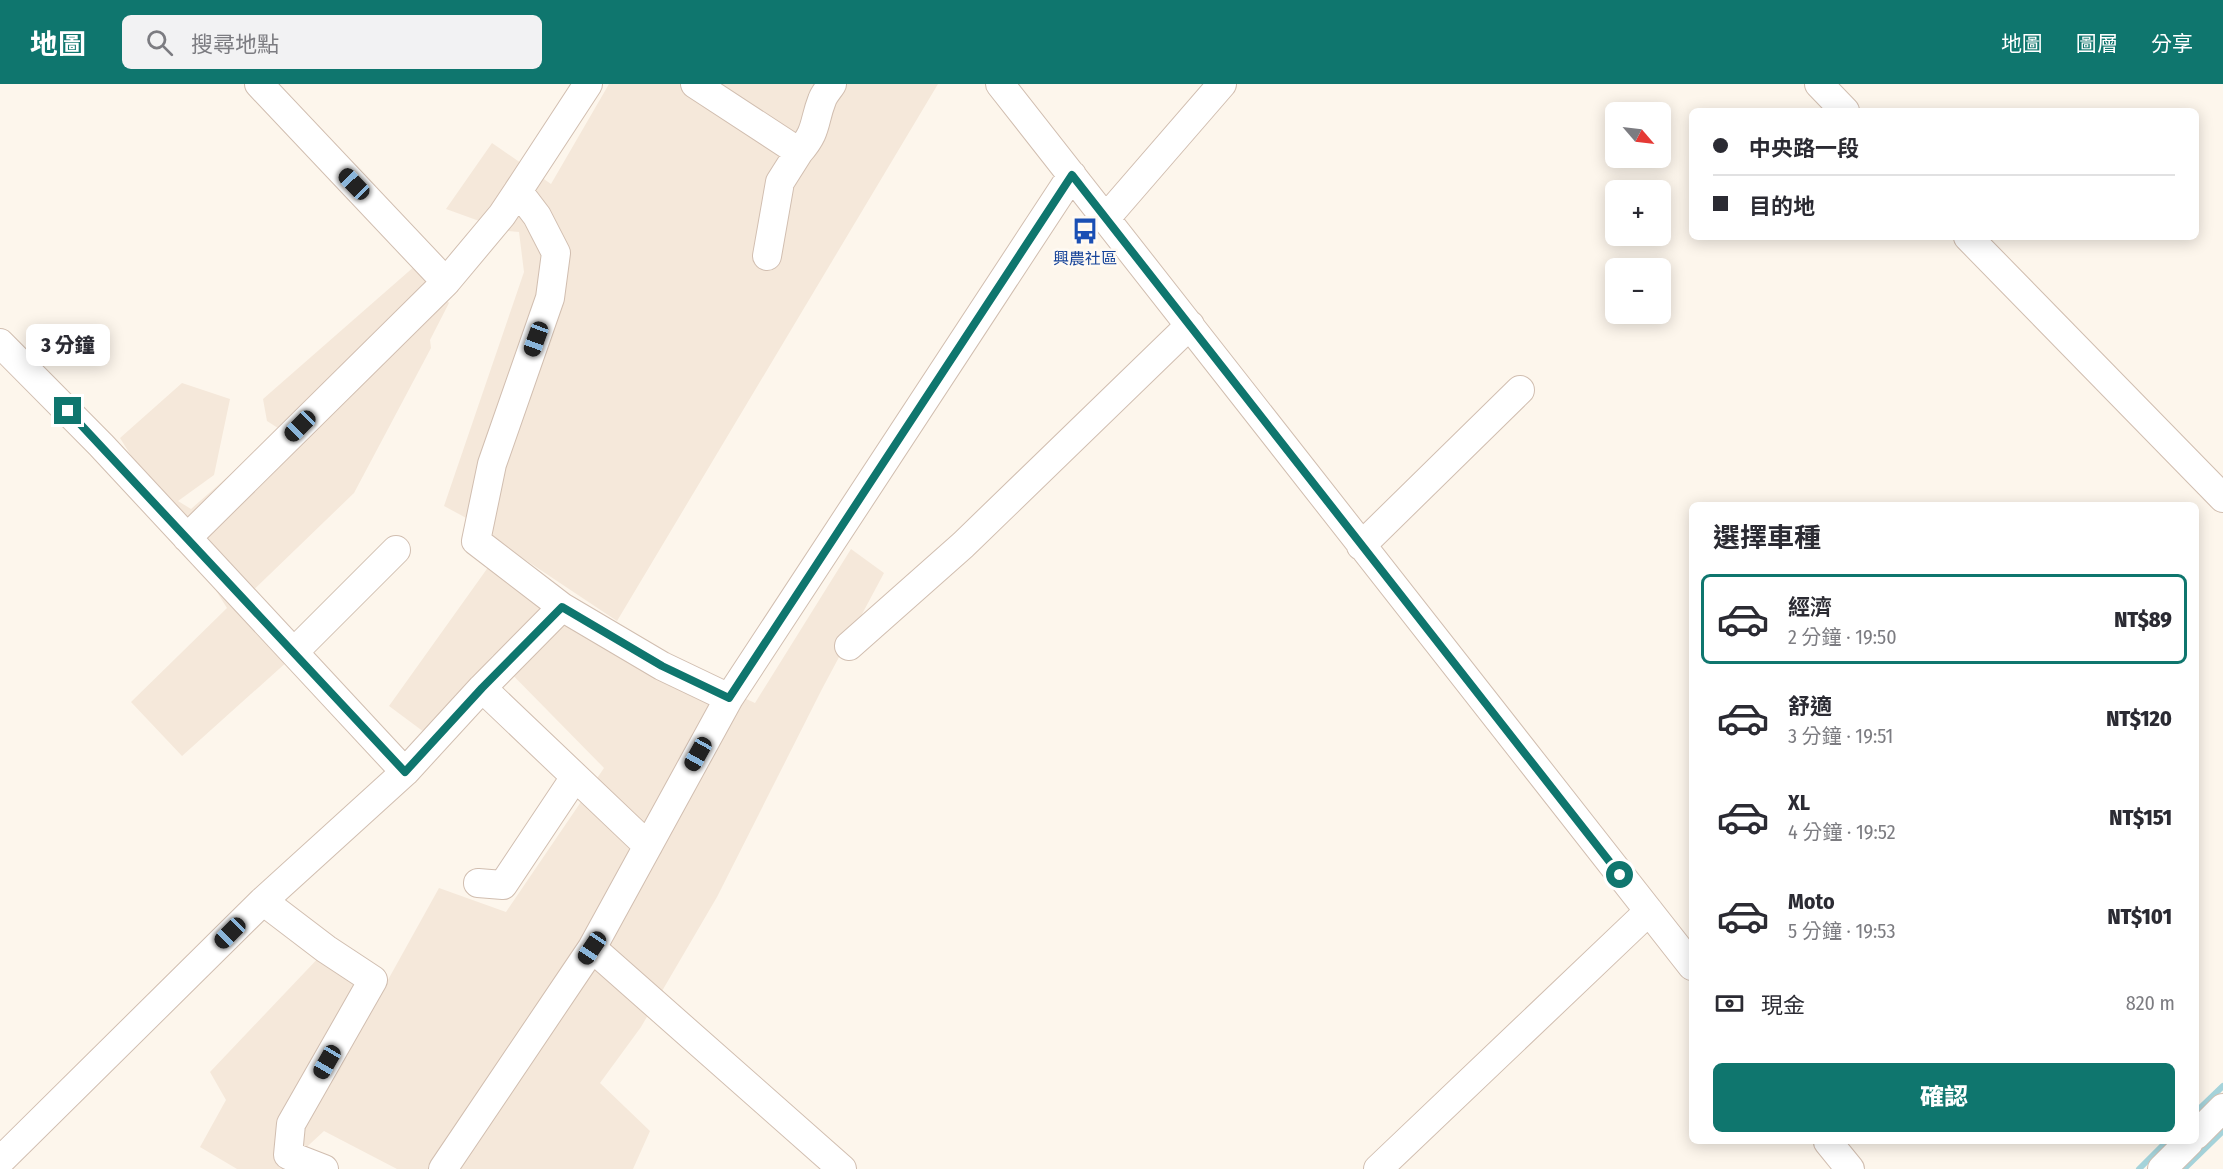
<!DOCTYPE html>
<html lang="zh-TW">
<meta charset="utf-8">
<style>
body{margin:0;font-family:"Fira Sans Condensed","Noto Sans TC",sans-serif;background:#f2f2f3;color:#2b2b33;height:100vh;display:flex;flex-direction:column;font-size:22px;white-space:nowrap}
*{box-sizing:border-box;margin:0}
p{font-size:20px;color:#7c7c81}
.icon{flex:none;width:33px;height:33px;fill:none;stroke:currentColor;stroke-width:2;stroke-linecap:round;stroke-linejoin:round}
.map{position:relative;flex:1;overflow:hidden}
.side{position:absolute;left:1689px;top:418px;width:510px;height:642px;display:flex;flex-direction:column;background:#fff;border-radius:9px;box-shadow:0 3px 15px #0003}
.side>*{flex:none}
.hud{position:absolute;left:1689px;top:24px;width:510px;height:132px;border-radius:9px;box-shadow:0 3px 15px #0003;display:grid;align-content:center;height:132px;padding:0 24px;background:#fff}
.needle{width:39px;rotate:118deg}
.fabs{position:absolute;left:1605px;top:18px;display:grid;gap:12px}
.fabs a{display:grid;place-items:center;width:66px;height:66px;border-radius:9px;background:#fff;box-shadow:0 3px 15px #0003;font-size:30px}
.end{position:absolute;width:27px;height:27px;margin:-14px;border:8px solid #0f766e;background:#fff;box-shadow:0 0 0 3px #fff}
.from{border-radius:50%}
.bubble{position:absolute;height:42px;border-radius:9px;background:#fff;box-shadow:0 3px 15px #0003;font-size:20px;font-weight:800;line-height:42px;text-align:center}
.car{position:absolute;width:18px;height:36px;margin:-18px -9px;border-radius:8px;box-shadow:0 0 4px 2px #0007;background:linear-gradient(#222 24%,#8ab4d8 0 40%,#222 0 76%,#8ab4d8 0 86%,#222 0)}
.hud b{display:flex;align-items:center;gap:21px;height:57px;font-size:22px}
.hud b+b{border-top:2px solid #e1e1e2}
.hud i{width:15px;height:15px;background:#2b2b33}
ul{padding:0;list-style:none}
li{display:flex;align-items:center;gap:18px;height:90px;margin:0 12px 9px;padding:0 12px;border:3px solid transparent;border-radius:9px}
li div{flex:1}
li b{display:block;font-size:22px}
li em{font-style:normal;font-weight:800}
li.selected{border-color:#0f766e}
li>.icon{width:54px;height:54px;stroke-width:1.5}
h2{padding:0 24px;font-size:27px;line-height:72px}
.pay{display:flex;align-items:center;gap:15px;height:66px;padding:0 24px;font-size:22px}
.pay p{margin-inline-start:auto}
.button{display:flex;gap:12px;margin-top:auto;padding:12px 24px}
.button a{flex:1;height:69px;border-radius:9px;background:#0f766e;color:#fff;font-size:24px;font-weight:800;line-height:69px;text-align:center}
header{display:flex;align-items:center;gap:36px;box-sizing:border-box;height:84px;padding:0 30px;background:#0f766e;color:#fff}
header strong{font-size:28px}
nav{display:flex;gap:33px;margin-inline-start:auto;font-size:21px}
.search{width:420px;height:54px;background:#f2f2f3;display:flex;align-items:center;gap:15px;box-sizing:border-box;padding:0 21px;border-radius:9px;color:#7c7c81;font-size:22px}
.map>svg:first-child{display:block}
</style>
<header>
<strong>地圖</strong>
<div class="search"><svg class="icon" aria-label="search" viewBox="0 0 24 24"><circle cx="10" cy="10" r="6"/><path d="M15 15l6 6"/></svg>搜尋地點</div>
<nav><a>地圖</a><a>圖層</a><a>分享</a></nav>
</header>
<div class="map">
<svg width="2223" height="1085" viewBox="0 0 2223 1085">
<rect width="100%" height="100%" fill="#fdf6ec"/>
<path fill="#f5e8da" d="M609,0H938L617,537L512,467L483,443L444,422L524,188L519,148L507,147L446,125L492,59L551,100Z
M416,181L449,219L430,256L431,264L354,409L240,519L289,576L182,672L131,618L227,524L120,354L182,299L230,315L214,391L178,417L191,425L281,346L267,337L263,315Z
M851,465L884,489L822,605L717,813L641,943L600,999L650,1047L633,1085H397L324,1047L283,1085H237L200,1063L226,1016L210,988L324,868L384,903L439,804L506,828L604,684L493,571L424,648L389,622L489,482L626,560L755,619Z"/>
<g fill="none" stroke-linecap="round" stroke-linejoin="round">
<path stroke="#a5d3da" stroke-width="6" d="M2196,1028L2223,1002
M2139,1085L2166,1058
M2184,1085L2223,1047"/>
<g stroke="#d1beb0" stroke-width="30">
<path id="minor" d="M259,0L446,198
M695,0L799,68C818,46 813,39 822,16C824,10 829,5 832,0
M1000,0L1692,882
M1819,0L1845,27
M518,107L588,0
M1106,134L1222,0
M1968,153L2223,414
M767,172L780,98L799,68
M0,259L101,361L405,688
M187,454L446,198L502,131L518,107L537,132L556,169L550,214L492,380L476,457L562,523L662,582L729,614
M1361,462L1520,306
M849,562L963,461L1190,241
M294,568L396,466
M482,604L648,762
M478,799L503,801L575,693
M263,817L326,865L373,896L291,1040L288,1071L324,1085
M592,864L842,1085
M2196,1051L2223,1024
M1828,1058L1850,1085
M0,1077L263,817L405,688L482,604L562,523
M443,1085L592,864L729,614L1072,91
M1378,1085L1649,827
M2162,1085L2189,1058"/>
</g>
<use href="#minor" stroke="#fff" stroke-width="28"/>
</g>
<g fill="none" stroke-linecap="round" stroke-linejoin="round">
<path stroke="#0f766e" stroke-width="8" d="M68,327L405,688L482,604L562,523L662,582L729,614L1072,91L1620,791"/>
</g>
<defs>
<g id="bus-bare" transform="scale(2.07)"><path d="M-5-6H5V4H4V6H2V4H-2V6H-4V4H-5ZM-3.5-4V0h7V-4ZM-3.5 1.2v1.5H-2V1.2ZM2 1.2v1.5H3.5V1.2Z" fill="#1a4fb4" stroke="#fffaf3" stroke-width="2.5" paint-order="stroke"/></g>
</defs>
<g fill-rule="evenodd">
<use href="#bus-bare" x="1085" y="147"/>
</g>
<g text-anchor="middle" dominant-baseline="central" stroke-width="5" stroke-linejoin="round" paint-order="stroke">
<g font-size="16" fill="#164399" stroke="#fffaf3">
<text x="1085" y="174">興農社區</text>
</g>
</g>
</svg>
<div class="fabs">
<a><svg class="needle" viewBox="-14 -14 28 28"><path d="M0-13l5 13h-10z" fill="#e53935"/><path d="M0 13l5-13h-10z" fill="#7c7c81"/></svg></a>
<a>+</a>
<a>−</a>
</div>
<i class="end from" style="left:1620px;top:791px"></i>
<i class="end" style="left:68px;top:327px"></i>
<div class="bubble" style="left:26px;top:240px;width:84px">3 分鐘</div>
<i class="car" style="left:354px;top:100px;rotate:316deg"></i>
<i class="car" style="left:536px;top:255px;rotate:200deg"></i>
<i class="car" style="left:300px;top:342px;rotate:225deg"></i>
<i class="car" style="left:698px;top:670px;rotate:209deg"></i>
<i class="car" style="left:230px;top:849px;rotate:225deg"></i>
<i class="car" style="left:592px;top:864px;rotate:214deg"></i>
<i class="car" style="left:327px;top:978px;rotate:210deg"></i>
<div class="hud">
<b><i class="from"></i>中央路一段</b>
<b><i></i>目的地</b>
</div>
<section class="side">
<h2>選擇車種</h2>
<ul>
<li class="selected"><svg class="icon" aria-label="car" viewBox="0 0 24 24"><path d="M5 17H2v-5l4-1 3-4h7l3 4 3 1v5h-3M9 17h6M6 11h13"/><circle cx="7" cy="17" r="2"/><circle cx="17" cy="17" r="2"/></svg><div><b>經濟</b><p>2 分鐘 · 19:50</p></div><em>NT$89</em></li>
<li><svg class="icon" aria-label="car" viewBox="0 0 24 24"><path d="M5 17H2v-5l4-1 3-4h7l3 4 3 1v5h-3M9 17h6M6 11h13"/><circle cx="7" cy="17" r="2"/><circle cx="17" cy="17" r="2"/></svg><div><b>舒適</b><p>3 分鐘 · 19:51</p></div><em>NT$120</em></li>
<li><svg class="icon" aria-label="car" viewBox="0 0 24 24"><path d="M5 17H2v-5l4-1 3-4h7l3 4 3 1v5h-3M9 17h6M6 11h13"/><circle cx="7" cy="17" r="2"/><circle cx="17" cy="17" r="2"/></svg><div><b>XL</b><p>4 分鐘 · 19:52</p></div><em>NT$151</em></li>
<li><svg class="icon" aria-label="car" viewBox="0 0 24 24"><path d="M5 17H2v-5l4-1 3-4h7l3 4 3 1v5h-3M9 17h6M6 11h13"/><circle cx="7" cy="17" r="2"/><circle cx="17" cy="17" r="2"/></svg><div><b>Moto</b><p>5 分鐘 · 19:53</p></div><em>NT$101</em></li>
</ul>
<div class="pay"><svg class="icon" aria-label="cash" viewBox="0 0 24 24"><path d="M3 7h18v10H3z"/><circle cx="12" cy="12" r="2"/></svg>現金<p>820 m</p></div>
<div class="button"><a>確認</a></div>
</section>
</div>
